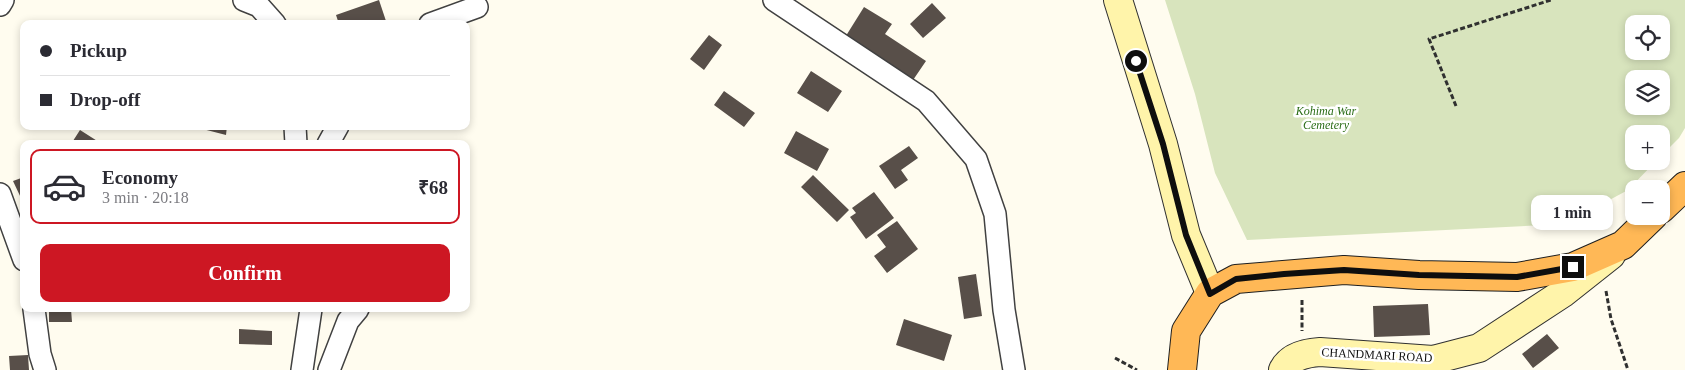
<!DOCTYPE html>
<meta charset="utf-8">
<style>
body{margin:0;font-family:Georgia,serif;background:#f7f7f7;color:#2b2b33;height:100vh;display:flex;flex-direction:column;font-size:19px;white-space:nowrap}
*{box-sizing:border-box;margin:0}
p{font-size:16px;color:#7c7c81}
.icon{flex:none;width:28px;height:28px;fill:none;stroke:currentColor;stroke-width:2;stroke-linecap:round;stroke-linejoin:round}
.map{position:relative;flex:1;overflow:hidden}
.details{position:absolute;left:20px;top:140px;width:450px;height:172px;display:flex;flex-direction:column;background:#fff;border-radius:10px;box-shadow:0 2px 8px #0003}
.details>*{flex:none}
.hud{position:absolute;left:20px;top:20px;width:450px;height:110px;border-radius:10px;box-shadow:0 2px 8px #0003;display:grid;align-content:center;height:110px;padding:0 20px;background:#fff}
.fabs{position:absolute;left:1625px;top:15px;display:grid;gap:10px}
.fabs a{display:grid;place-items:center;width:45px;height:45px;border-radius:10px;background:#fff;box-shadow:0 2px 8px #0003;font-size:25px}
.end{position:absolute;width:22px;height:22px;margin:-11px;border:6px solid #0e0e0e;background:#fff;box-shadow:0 0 0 2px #fff}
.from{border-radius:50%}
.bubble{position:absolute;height:35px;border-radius:10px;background:#fff;box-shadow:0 2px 8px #0003;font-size:16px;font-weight:700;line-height:35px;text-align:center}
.hud b{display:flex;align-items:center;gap:18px;height:48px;font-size:19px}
.hud b+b{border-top:1px solid #e1e1e2}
.hud i{width:12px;height:12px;background:#2b2b33}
ul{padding:9px 0 0;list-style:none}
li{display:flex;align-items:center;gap:15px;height:75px;margin:0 10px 8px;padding:0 10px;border:2px solid transparent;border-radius:10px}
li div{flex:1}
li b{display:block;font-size:19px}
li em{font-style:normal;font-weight:700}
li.on{border-color:#cd1723}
li>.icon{width:45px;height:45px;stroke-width:1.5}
.cta{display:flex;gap:10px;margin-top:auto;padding:10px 20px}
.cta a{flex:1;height:58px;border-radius:10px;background:#cd1723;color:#fff;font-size:20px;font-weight:700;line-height:58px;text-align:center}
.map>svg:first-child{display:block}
</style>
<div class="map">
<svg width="1685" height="370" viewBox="0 0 1685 370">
<rect width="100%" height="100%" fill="#fffcef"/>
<path fill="#d8e4bd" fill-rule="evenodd" d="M1165,0H1685V128L1679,138L1661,156V134H1634V161H1656L1628,190L1565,224L1247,240L1215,173L1195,94ZM1634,24H1661V51H1634ZM1634,79H1661V106H1634Z"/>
<path fill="#584f49" d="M379,0L387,24H339L336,15Z
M932,3L946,18L923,38L910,24Z
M864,7L892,24L885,34L926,61L911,83L844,39Z
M709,35L722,45L704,70L690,59Z
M811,71L842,91L828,112L797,93Z
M724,91L755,113L744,127L714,105Z
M191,126H227L226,135Z
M80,130L102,144H71Z
M796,131L829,149L817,171L784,153Z
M909,146L918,158L901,170L908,180L895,189L879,166Z
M813,175L849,210L837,222L801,187Z
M24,177V197L21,198L13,181Z
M874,192L894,218L866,239L850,217L856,213L852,208Z
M897,221L918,249L887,273L874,256L886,247L877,235Z
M976,274L982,316L964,319L958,277Z
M1428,304L1430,335L1374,337L1373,306Z
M49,309H71L72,322H49Z
M904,319L952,335L944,361L896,345Z
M239,329L272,331V345L239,344Z
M1547,334L1559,348L1533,368L1522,354Z
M28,355L29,370H10L9,356Z"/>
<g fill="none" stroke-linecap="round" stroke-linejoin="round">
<g stroke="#414141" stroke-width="24">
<path id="minor" d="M244,0L259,6L275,24
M774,0L926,101L976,159L995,214L1004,310L1014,370
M0,5L3,0
M430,24L477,7
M295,126L296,144
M328,144L338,126
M0,194L24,260
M34,309L40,354L45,370
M302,370L311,309
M329,370L348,321L358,309"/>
</g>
<g stroke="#303030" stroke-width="30">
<path id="secondary" d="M1118,0L1163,144L1186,235L1210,293
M1283,370C1290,356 1306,353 1320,352L1433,360L1479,348L1563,293L1611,255"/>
</g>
<g stroke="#1f1f1f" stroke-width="30">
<path id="trunk" d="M1661,209L1685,186
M1182,370L1186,331L1210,293L1236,279L1344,270L1419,275L1517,277L1573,267L1623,245L1653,216"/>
</g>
<path stroke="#303030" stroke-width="3" stroke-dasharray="5 2.5" stroke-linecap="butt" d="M1456,106L1429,39L1551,0
M1606,291L1611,319L1628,370
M1302,300V331
M1115,358L1137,370"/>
<use href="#minor" stroke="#fff" stroke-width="21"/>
<use href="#secondary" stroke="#fff4aa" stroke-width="28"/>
<use href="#trunk" stroke="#ffb856" stroke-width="28"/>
</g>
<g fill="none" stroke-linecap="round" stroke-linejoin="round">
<path stroke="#0e0e0e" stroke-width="6" d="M1136,61L1163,144L1186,235L1210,294L1236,279L1284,274L1344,270L1419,275L1517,277L1573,267"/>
</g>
<g text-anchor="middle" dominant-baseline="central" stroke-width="5" stroke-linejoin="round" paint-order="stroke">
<g font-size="12" font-style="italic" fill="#2b6d17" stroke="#fff">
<text x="1326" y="111">Kohima War<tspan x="1326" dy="14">Cemetery</tspan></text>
</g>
<g font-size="12" fill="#0e0e0e" stroke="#fff">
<text transform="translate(1377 355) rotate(3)">CHANDMARI ROAD</text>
</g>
</g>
</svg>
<div class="fabs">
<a><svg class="icon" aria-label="locate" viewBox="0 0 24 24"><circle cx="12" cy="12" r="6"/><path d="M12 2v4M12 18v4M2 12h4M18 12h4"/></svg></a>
<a><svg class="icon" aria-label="layers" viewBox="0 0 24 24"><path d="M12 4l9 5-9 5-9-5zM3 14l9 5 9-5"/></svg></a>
<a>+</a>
<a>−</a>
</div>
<i class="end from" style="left:1136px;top:61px"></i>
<i class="end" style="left:1573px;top:267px"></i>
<div class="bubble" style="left:1531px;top:195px;width:82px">1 min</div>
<div class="hud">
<b><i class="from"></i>Pickup</b>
<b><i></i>Drop-off</b>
</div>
<section class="details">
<ul>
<li class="on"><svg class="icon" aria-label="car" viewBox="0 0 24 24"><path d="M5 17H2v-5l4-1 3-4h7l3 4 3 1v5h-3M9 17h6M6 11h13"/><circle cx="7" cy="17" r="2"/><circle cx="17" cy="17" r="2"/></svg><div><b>Economy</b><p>3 min · 20:18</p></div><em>₹68</em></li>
</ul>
<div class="cta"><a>Confirm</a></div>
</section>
</div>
